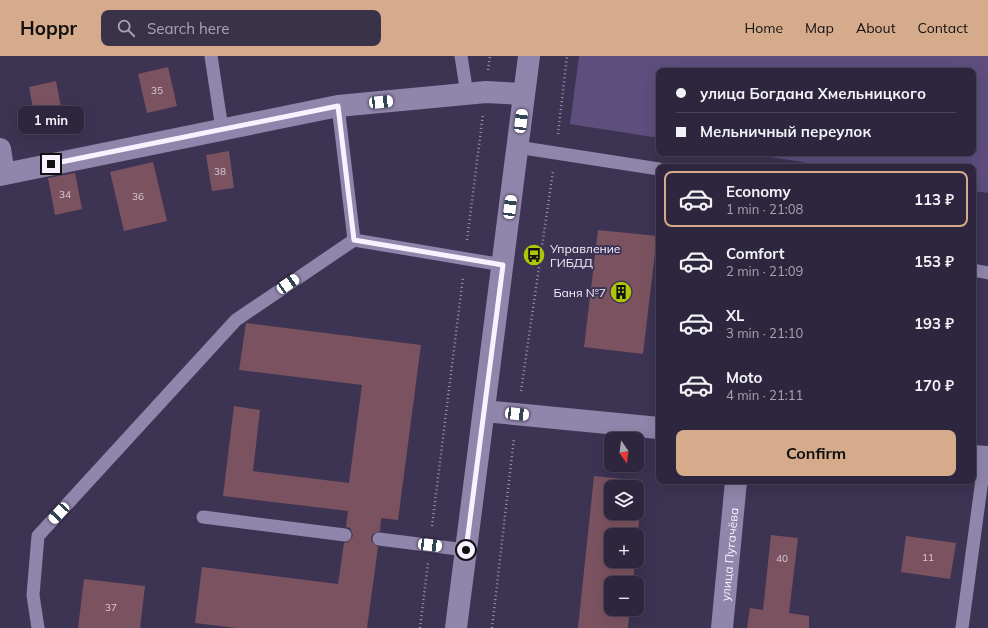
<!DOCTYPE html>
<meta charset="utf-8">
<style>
body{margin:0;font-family:Mulish,sans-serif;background:#3a3249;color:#f1f3f6;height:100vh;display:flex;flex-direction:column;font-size:15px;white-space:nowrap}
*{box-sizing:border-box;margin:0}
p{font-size:13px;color:#a7a5b0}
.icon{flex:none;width:22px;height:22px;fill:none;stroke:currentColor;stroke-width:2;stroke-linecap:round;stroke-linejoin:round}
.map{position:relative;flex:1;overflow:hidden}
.panel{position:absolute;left:656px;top:108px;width:320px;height:320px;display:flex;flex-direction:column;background:#2e263e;border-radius:8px;box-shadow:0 4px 16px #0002,0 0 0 1px #494358}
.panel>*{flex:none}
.guide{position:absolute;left:656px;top:12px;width:320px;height:88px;border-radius:8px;box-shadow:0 4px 16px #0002,0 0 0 1px #494358;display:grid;align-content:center;height:88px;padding:0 20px;background:#2e263e}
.needle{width:26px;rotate:166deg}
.buttons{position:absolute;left:604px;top:376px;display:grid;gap:8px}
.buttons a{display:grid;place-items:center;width:40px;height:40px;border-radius:8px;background:#2e263e;box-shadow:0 4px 16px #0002,0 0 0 1px #494358;font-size:20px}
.end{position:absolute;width:18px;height:18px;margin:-9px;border:5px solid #f6f2ff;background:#111;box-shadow:0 0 0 2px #111}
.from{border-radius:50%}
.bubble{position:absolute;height:28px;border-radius:8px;background:#2e263e;box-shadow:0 4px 16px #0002,0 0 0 1px #494358;font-size:13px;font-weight:700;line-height:28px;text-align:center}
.car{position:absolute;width:12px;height:24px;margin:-12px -6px;border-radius:5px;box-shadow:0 0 3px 1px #0007;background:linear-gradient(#fff 24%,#345 0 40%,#fff 0 76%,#345 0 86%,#fff 0)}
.guide b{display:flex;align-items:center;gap:14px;height:38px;font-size:15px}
.guide b+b{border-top:1px solid #494358}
.guide i{width:10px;height:10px;background:#f1f3f6}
ul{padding:7px 0 0;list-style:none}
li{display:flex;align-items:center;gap:12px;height:56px;margin:0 8px 6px;padding:0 12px;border:2px solid transparent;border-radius:8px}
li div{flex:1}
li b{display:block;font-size:15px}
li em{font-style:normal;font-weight:700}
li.on{border-color:#d6ab8b}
li>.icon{width:36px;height:36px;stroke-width:1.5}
.cta{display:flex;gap:8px;margin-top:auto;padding:8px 20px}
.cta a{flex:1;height:46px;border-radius:8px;background:#d6ab8b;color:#111;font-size:16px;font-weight:700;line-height:46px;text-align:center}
header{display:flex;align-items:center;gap:24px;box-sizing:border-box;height:56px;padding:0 20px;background:#d6ab8b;color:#111}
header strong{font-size:19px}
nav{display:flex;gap:22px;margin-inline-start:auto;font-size:14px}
.search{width:280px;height:36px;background:#3a3249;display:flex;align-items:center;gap:10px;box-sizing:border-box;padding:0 14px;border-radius:8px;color:#a7a5b0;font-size:15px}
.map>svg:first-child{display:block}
</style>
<header>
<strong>Hoppr</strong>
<div class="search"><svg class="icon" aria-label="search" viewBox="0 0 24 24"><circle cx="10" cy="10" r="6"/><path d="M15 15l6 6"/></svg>Search here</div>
<nav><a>Home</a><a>Map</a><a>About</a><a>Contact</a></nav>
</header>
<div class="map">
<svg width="988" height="572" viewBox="0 0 988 572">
<rect width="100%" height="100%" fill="#3d3353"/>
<path fill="#5d4e7d" d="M579,0H988V137L973,135V111H831L747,97H973V15H659V82L570,68Z"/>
<path fill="#7b5360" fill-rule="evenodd" d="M168,11L177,50L147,57L138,18Z
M56,25L65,72L38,78L29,31Z
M229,95L234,132L212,135L206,99Z
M153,106L167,165L124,175L110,116Z
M75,117L82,153L55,159L48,122Z
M598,174L657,180L643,298L584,291Z
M246,267L421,289L398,464L381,462L380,475L373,478L371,482L372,486L378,491L367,572H237L195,567L202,511L338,528L344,487L348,486L353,480L352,476L350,472L346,471L348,455L223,440L234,350L260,354L253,415L349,427L362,329L239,314Z
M594,420L643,425L637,487V479H611V505H635L633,527H611V553H630L628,572H578ZM611,431H637V457H611Z
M771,479L798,482L789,557L809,560V572H747L750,552L763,554Z
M906,480L956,487L950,523L901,516Z
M84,523L145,530L140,572H78Z"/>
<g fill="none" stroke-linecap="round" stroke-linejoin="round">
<path stroke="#9b94ab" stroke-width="2.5" stroke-dasharray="1 3" stroke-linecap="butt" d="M488,14L490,0
M558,78L567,0
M467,184L483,58
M521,335L553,115
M432,470L463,221
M420,572L428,507
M492,572L514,382"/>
<path stroke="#9085aa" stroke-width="13" d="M211,0L222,73
M461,0L467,38
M338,50L354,184
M517,91L659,113
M973,214L988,217
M203,461L345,479
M379,483L466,494
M38,572L33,539L38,480L236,264L354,184L503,209
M962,572L985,401"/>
<g stroke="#9085aa" stroke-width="22">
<path d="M0,93L4,118"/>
<path d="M0,119L338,50L486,36L524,38"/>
<path d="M484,355L659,372"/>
<path d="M973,400L988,401"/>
<path id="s1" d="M722,572L736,425"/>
</g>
<path stroke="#9085aa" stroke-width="22" d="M456,572L529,0"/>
</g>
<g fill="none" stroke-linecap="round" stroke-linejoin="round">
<path stroke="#f6f2ff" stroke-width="5" d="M51,108L338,50L354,184L503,209L466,494"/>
</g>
<defs>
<g id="bus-disc" transform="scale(1.15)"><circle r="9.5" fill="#aec508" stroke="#3d3353"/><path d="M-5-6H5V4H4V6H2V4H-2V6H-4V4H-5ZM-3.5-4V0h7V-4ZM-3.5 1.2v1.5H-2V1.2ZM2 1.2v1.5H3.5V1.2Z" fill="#111"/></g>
<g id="building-disc" transform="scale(1.15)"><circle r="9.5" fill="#aec508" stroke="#3d3353"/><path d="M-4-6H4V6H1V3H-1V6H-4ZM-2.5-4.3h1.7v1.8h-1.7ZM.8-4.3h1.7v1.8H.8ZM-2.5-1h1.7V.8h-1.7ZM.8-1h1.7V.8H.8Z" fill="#111"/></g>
</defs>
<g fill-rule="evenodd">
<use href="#bus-disc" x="534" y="199"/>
<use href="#building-disc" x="621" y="236"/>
</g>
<g text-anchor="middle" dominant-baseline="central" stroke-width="4" stroke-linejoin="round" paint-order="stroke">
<g font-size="10" fill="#d7cad7">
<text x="157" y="34">35</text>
<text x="220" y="115">38</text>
<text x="65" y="138">34</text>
<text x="138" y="140">36</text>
<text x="928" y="501">11</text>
<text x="782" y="502">40</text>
<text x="111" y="551">37</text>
</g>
<g font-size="12" fill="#f6f2ff" stroke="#3d3353" text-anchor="start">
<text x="550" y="192">Управление<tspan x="550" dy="14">ГИБДД</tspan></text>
<text x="606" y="236" text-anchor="end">Баня №7</text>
</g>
<g font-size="12" fill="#f6f2ff" stroke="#3d3353">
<text stroke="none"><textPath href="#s1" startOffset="74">улица Пугачёва</textPath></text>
</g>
</g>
</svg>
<div class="buttons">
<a><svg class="needle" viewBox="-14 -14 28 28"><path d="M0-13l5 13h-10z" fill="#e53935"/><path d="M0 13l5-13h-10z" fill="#a7a5b0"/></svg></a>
<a><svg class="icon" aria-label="layers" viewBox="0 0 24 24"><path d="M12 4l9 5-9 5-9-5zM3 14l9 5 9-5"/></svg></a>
<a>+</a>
<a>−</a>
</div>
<i class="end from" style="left:466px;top:494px"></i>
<i class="end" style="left:51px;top:108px"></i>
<div class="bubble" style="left:18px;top:50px;width:66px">1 min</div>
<i class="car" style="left:381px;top:46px;rotate:84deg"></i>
<i class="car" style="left:521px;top:65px;rotate:7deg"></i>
<i class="car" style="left:510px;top:151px;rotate:7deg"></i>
<i class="car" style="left:288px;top:228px;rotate:56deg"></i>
<i class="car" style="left:517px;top:358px;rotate:96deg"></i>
<i class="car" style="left:59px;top:457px;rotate:223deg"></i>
<i class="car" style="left:430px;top:489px;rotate:97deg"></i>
<div class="guide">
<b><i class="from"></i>улица Богдана Хмельницкого</b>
<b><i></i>Мельничный переулок</b>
</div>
<section class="panel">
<ul>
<li class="on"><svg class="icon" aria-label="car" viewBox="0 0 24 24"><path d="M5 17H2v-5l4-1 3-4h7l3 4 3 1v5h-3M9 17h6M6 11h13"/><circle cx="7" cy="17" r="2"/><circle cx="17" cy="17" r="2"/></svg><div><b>Economy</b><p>1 min · 21:08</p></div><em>113 ₽</em></li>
<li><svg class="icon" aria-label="car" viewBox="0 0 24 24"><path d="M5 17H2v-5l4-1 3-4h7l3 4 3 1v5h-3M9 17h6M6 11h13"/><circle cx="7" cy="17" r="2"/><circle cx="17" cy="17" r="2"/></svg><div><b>Comfort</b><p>2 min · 21:09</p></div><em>153 ₽</em></li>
<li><svg class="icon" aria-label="car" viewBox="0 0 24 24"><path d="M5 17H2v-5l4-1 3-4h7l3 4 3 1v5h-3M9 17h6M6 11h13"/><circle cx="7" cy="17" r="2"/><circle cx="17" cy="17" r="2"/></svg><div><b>XL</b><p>3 min · 21:10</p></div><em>193 ₽</em></li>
<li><svg class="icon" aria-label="car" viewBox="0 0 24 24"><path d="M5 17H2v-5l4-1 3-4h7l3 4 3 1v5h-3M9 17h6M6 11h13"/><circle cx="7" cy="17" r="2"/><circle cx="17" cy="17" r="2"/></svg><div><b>Moto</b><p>4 min · 21:11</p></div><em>170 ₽</em></li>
</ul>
<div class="cta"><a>Confirm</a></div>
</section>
</div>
